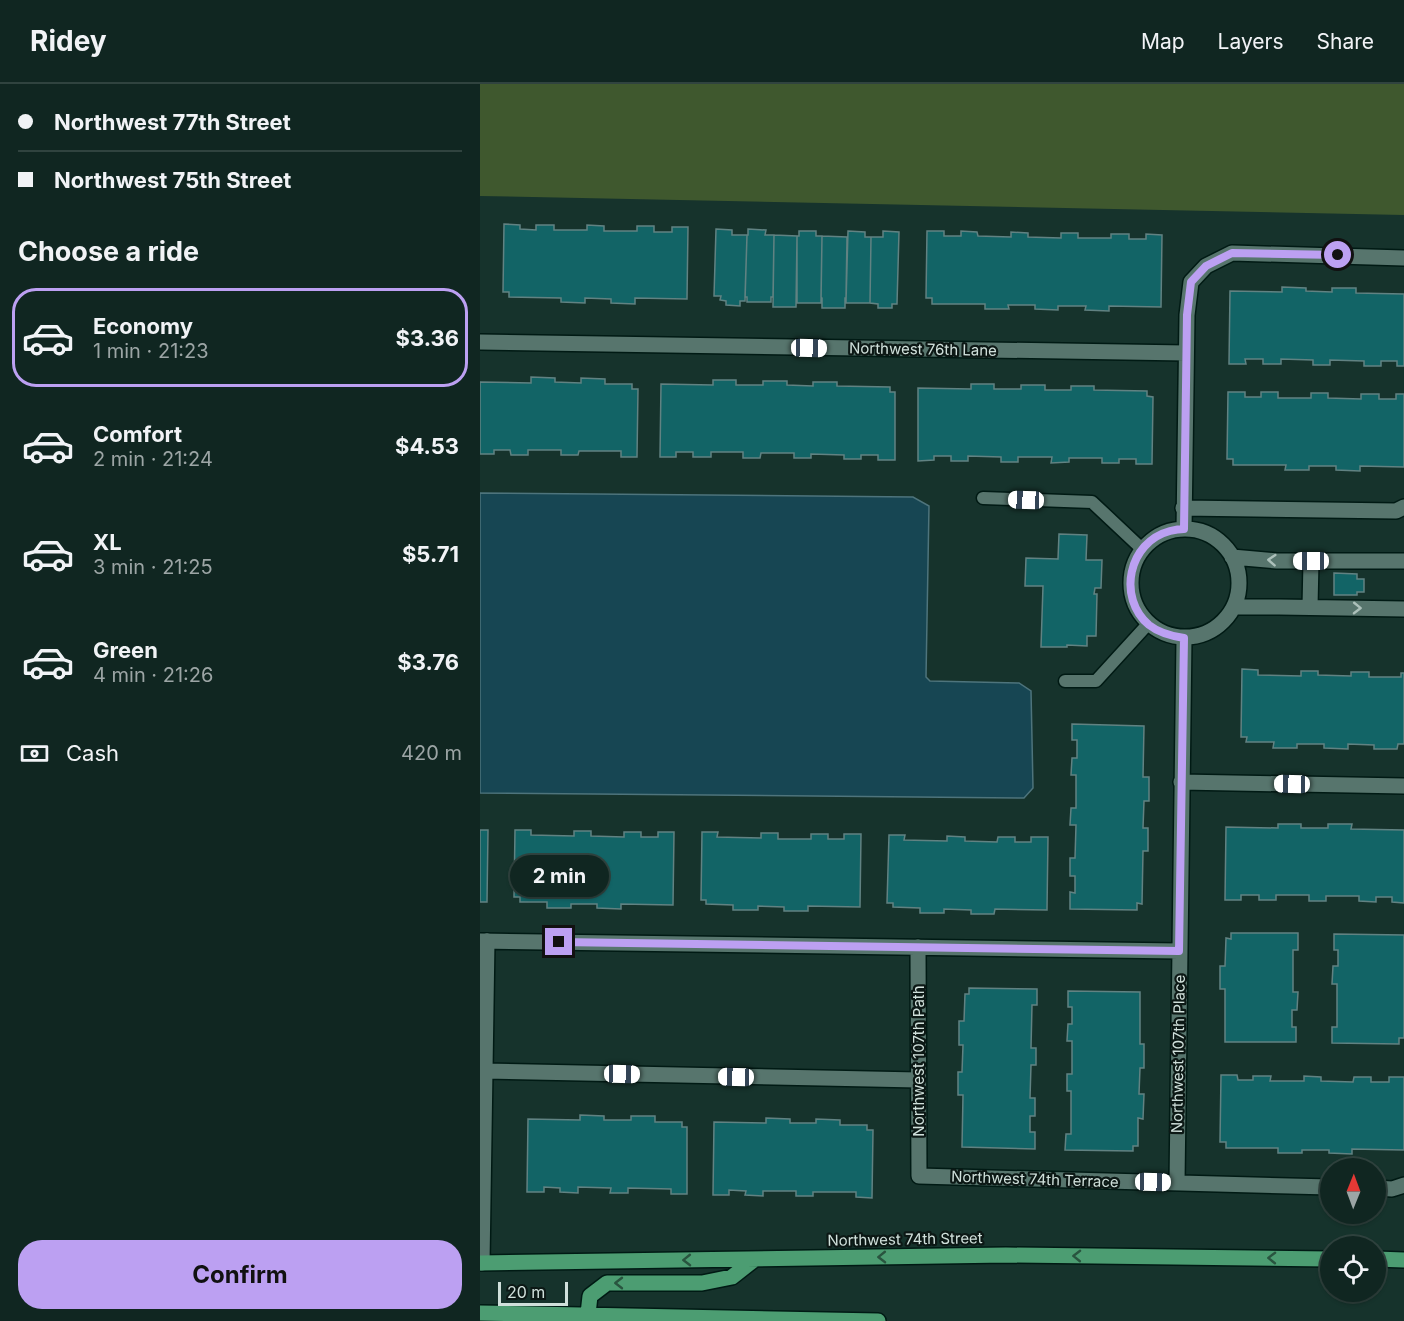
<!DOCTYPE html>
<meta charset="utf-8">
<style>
body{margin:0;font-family:Inter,sans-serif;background:#192e2a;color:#f1f3f6;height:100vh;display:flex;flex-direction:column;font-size:22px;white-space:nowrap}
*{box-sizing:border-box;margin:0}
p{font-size:20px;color:#9ca5a5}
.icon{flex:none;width:33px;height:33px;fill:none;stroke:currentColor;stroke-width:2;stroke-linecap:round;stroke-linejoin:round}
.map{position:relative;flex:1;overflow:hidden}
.drawer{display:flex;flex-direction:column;background:#102621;width:480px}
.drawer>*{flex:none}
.hud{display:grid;align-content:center;height:132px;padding:0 18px;background:#102621}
.needle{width:39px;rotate:1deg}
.fabs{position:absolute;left:840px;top:1074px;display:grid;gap:12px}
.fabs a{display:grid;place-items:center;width:66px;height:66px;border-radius:50%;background:#102621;box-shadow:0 2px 4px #0004,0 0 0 2px #30433f;font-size:30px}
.scale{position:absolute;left:18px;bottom:15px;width:70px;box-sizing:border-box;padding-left:6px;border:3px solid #d0e0db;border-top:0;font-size:16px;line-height:21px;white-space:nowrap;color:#d0e0db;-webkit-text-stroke:4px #0c1815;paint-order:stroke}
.end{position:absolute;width:27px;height:27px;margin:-14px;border:8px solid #bca0f2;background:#111;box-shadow:0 0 0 3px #111}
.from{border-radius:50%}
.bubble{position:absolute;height:42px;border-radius:21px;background:#102621;box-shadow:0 2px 4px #0004,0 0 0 2px #30433f;font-size:20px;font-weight:700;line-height:42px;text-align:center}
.car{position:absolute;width:18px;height:36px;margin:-18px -9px;border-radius:8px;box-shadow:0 0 4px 2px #0007;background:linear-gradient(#fff 24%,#345 0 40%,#fff 0 76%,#345 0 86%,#fff 0)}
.hud b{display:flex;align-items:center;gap:21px;height:57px;font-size:22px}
.hud b+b{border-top:2px solid #30433f}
.hud i{width:15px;height:15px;background:#f1f3f6}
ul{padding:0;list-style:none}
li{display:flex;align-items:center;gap:18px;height:99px;margin:0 12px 9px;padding:0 6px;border:3px solid transparent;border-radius:24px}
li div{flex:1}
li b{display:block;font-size:22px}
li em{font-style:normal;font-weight:700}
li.current{border-color:#bca0f2}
li>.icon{width:54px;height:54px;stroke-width:1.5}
h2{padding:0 18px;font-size:27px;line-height:72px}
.pay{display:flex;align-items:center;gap:15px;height:66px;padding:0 18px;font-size:22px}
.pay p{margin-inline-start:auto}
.cta{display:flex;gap:12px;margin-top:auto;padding:12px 18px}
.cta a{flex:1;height:69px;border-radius:24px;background:#bca0f2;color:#111;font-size:24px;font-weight:700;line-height:69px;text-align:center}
header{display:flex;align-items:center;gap:36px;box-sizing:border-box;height:84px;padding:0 30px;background:#102621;border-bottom:2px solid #30433f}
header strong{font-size:28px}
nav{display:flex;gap:33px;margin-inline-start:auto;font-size:21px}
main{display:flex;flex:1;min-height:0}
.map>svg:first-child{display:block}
</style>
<header>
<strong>Ridey</strong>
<nav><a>Map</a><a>Layers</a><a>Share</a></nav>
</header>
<main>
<section class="drawer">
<div class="hud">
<b><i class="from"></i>Northwest 77th Street</b>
<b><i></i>Northwest 75th Street</b>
</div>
<h2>Choose a ride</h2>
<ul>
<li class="current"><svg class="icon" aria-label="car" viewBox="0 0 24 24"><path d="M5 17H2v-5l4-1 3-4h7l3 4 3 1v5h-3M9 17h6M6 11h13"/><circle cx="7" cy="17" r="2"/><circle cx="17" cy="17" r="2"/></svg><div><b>Economy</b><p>1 min · 21:23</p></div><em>$3.36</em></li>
<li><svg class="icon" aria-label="car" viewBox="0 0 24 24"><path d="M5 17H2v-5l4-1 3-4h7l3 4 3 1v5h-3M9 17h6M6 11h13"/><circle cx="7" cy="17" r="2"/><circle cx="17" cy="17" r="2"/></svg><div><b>Comfort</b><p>2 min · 21:24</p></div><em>$4.53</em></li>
<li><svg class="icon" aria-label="car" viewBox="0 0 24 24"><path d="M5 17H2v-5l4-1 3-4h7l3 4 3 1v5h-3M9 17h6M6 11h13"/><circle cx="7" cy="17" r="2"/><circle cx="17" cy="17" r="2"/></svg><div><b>XL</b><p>3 min · 21:25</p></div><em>$5.71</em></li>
<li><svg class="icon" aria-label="car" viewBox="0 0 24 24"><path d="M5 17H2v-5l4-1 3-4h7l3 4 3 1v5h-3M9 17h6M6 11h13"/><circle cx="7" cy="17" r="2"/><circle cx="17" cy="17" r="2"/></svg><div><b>Green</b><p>4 min · 21:26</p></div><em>$3.76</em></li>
</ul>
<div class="pay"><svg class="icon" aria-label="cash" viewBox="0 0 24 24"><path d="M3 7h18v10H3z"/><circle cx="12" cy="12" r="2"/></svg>Cash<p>420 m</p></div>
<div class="cta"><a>Confirm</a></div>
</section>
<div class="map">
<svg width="924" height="1237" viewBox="0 0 924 1237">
<rect width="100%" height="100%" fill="#16332c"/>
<path fill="#3f582e" d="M0,0H924V131L0,112Z"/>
<path fill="#174653" stroke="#4e747c" stroke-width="1.5" d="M0,409L433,413L449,422L446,593L450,597L539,599L551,607L553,704L544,714L0,709Z"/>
<path fill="#126466" stroke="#618282" stroke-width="1.5" d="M24,140L40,141V145L56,146V141H74V146H107V141L124,142V147H157V142H174V148H192V143H208L207,215L155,214V220L131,219V215L105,214V219L81,218V214L29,213V208H23Z
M236,145L252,146V151H267L265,217H260V222L246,221V217L240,216L241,212H234Z
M268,145L286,146L285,151H294L293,213H291V218H267V213H265L267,151H268Z
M319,147H336V152H342L341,219H317V152H319Z
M368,147L385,148V153H391L390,219H366Z
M403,147L419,148L417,220H412V224H398V220L390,219L391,153H403Z
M447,147H464V152H481V147L497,148L498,152L531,153V148L548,149V153L581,154V149H598V154H631V150H649V155H666V150L682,151L681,223L629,222V227L605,226L606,222H578V226L555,225V221H528L529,225H505V220H452V214H446Z
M294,151L317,152L316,223H293Z
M342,152L367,153L366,214H365V224H342V214L341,213Z
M802,203L826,204V207L852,208V204H876V209L924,210V282H917V277H901V282H884V277L850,276V281H833V276L801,275V280H783V275H765L766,280H749L750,207L802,208Z
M51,293L75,294V298L101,299V294L125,295V300H152V305H158L157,373H141V367H99L98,371H81V366H48V371H31L30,366H14V370H0V298L51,299Z
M233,296H256V301H283V297H307V301L333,302V298H357V302L410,303V308H415V376H398V371H381V375H364V371L331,370V374H314V369H281L280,374H263V368H231V373H213V368H196V373H180L181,300L233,301Z
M491,300H514V305H541V301H565V306H591V302H614V306L667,307V312L673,313L672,380H656V375H639V379H622V374H589V378L571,379L572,373H538V378H521V373L488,372V377H471V372H454V376L438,377V304L491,305Z
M748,308H765V313H781V308H798V314H831V309H848V314L881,315V310H899V315H916V310H924V383L880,382V387L856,386V382H829V386H805L806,381H753V375H747Z
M579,450L607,451L606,476H622L621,504H615L614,510H617L616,552H607V562L587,561V563H561L563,502H545L546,474L578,475Z
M854,489L877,490V495H884V508H877V511H854Z
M762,585L778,586V591L821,592V587H838V591L871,592V588H889V593H921V589H924V660H918L917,665H894V661L868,660V665L844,664V660H817V664H793L794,658H766L767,653H761Z
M592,640L664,642L663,693H669V717H664L663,744H668V767H663L662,820L657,819V826L590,825V808L595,809V792H590V774H595L596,741H590L591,724H596V691H591L592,674H597V656H592Z
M798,740H821V744H848V740H872L871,745L924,746V819L912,818V813H896V818L879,817V812H846V817H829V811H796V816H779V811H761V816H745L746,743L798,744Z
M0,746H8L7,818H0Z
M35,746H51V751L94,752V747H111V752L144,753V748H161V753H178V748H194L193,821L141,820V825L117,824V820H91V824H67V818H40V813H34Z
M222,748H238L237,753L281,754V749H298V755H331V750H348V755H364V750H381L380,823L328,822V827H304V823L278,822V826H253V821L226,820V816H221Z
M409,751H425L424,756L467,757V752L485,753V757L517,758L518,753H535V758H551V753H568L567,826L515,825L514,830H491V826L464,825V829H440V824L413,823V819H407Z
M751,849H818V866H813V908H818L817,926H812V943H816V958H745V905H740V882H745L746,854L751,855Z
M854,850L924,851V954H919V960L852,959V943H857V900H852L853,882H858V866H854Z
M489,904L557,905V921H552L551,964H556V981H551L550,1014H555V1032H550V1048H555V1065L482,1063L483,1011H478V988H482L483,961H479V937H484L485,910H489Z
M588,907L660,908V960H664V984H660L659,1010H664L663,1035L658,1034V1062H653V1067L585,1066L586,1050H591V1007H587V990H592V957H587L588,940H592V923H588Z
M741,991H757L758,996H773V992H791L790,997H824V992L841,993V997L873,998L874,993H891V998H909V993H924V1066L872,1065V1070L849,1069V1066H822V1069H798V1064H746V1058H740Z
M100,1031L124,1032V1036H151V1032H175V1038H202V1043H207V1110H191V1105L148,1104V1109H130L131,1104L98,1103V1109L80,1108V1104L64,1103V1108H47L48,1035L100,1036Z
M286,1034L310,1035V1039H336V1035L360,1036V1041H387V1046H393L392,1114L376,1113V1108H333V1112H316V1107H283V1112L265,1111L266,1107L249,1106V1111H233L234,1038L286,1039Z"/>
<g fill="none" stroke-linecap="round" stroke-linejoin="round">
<g stroke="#001a14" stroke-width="15">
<path id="lane" d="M503,414L612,418L662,465
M585,597H616L668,540"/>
</g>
<g stroke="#001a14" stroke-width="18">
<path id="street" d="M0,258L706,269
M703,424L916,427L924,423
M651 499a54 54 0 1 1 108 0a54 54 0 1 1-108 0Z
M704,445L707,231L711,198L726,182L752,169L924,174
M752,473L797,477H924
M754,523H799L924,525
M830,523L831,477
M701,698L924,702
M0,857L699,867
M438,863L439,1092L850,1103
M5,987L438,996
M697,1099L704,554
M896,1104L912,1105L924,1101
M2,1179L7,857"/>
</g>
<g stroke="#001a14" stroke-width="18">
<path id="primary" d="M896,1175L924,1176
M0,1179L526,1171L850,1175
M0,1229L398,1237
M108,1230L110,1212L127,1199H222L252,1193L275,1175"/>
</g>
<use href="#lane" stroke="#57756d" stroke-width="12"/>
<use href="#street" stroke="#57756d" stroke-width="15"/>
<use href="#primary" stroke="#4c9d72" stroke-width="15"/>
</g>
<defs><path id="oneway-chevron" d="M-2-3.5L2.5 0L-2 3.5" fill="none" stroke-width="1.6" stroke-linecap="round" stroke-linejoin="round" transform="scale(1.5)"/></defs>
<g stroke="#acc0ba">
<use href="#oneway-chevron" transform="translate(792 476) rotate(-176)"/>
<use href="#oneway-chevron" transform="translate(877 524) rotate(1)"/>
</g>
<g stroke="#29543f">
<use href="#oneway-chevron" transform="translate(597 1172) rotate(-179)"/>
<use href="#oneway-chevron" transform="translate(402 1173) rotate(179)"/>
<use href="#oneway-chevron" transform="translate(792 1174) rotate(-179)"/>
<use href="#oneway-chevron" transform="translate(207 1176) rotate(179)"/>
<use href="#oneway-chevron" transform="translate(139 1199) rotate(180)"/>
</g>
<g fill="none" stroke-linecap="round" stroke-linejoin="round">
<path stroke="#bca0f2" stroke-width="8" d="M79,858L699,867L704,554C691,552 679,549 669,541C637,514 648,458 690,447C694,446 699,445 704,445L707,231L711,198L726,182L752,169L858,171"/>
</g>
<g text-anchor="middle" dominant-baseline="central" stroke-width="4.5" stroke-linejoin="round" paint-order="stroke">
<g font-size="15" fill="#d0e0db" stroke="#0c1815">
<text transform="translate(443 265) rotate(1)">Northwest 76th Lane</text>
<text transform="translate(698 970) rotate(-89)">Northwest 107th Place</text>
<text transform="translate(438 977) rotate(-90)">Northwest 107th Path</text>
<text transform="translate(555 1095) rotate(2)">Northwest 74th Terrace</text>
<text transform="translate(425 1155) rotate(-1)">Northwest 74th Street</text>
</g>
</g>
</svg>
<div class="fabs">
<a><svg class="needle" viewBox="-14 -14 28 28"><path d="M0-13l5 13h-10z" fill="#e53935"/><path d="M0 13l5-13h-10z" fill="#9ca5a5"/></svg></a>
<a><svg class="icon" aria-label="locate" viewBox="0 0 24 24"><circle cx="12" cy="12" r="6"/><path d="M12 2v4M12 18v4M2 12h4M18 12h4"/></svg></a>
</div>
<div class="scale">20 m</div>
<i class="end from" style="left:858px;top:171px"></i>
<i class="end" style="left:79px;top:858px"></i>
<div class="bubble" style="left:30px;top:771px;width:99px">2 min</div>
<i class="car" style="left:329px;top:264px;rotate:91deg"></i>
<i class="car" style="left:546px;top:416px;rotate:272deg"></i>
<i class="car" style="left:831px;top:477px;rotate:270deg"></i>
<i class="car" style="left:812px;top:700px;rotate:271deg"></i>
<i class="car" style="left:142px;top:990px;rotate:91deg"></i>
<i class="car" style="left:256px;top:993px;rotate:271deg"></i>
<i class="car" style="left:673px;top:1098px;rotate:91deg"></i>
</div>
</main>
